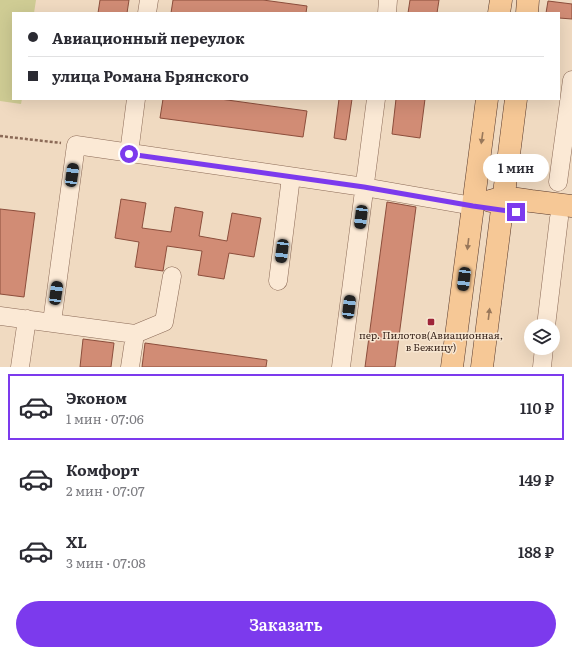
<!DOCTYPE html>
<html lang="ru">
<meta charset="utf-8">
<style>
body{margin:0;font-family:Literata,serif;background:#f2f2f3;color:#2b2b33;height:100vh;display:flex;flex-direction:column;font-size:15px;white-space:nowrap}
*{box-sizing:border-box;margin:0}
p{font-size:13px;color:#7c7c81}
.icon{flex:none;width:22px;height:22px;fill:none;stroke:currentColor;stroke-width:2;stroke-linecap:round;stroke-linejoin:round}
.map{position:relative;height:367px;overflow:hidden}
.drawer{display:flex;flex-direction:column;background:#fff;flex:1}
.drawer>*{flex:none}
.top-card{position:absolute;left:12px;top:12px;width:548px;height:88px;border-radius:0px;box-shadow:0 4px 16px #0002;display:grid;align-content:center;height:88px;padding:0 16px;background:#fff}
.controls{position:absolute;left:524px;top:319px;display:grid;gap:8px}
.controls a{display:grid;place-items:center;width:36px;height:36px;border-radius:50%;background:#fff;box-shadow:0 4px 16px #0002;font-size:20px}
.end{position:absolute;width:18px;height:18px;margin:-9px;border:5px solid #7c3aed;background:#fff;box-shadow:0 0 0 2px #fff}
.from{border-radius:50%}
.bubble{position:absolute;height:28px;border-radius:14px;background:#fff;box-shadow:0 4px 16px #0002;font-size:13px;font-weight:600;line-height:28px;text-align:center}
.car{position:absolute;width:12px;height:24px;margin:-12px -6px;border-radius:5px;box-shadow:0 0 3px 1px #0007;background:linear-gradient(#222 24%,#8ab4d8 0 40%,#222 0 76%,#8ab4d8 0 86%,#222 0)}
.top-card b{display:flex;align-items:center;gap:14px;height:38px;font-size:15px}
.top-card b+b{border-top:1px solid #e1e1e2}
.top-card i{width:10px;height:10px;background:#2b2b33}
ul{padding:7px 0 0;list-style:none}
li{display:flex;align-items:center;gap:12px;height:66px;margin:0 8px 6px;padding:0 8px;border:2px solid transparent;border-radius:0px}
li div{flex:1}
li b{display:block;font-size:15px}
li em{font-style:normal;font-weight:600}
li.current{border-color:#7c3aed}
li>.icon{width:36px;height:36px;stroke-width:1.5}
.primary-button{display:flex;gap:8px;margin-top:auto;padding:8px 16px}
.primary-button a{flex:1;height:46px;border-radius:24px;background:#7c3aed;color:#fff;font-size:16px;font-weight:600;line-height:46px;text-align:center}
.map>svg:first-child{display:block}
</style>
<div class="map">
<svg width="572" height="367" viewBox="0 0 572 367">
<rect width="100%" height="100%" fill="#f0dac1"/>
<path fill="#cfcc94" d="M0,0H36L34,13H13V99H22L21,104L0,101Z"/>
<path fill="#d18c75" stroke="#8c4e3c" d="M100,0H129L127,13H98Z
M173,0H263L307,6L306,13H171Z
M410,0H439L437,13H408Z
M548,1L572,4V19L559,18V13H546Z
M163,99H220L307,111L303,137L160,118Z
M339,99H352L346,140L334,138Z
M396,99H425L420,138L392,134Z
M121,199L146,203L142,228L171,232L175,207L203,212L199,236L227,241L232,213L261,218L254,257L229,253L224,279L198,275L202,251L167,246L163,271L135,267L139,242L115,238Z
M387,202L416,207L395,367H365Z
M0,209L35,213L24,297L0,294Z
M83,339L114,343L111,367H80Z
M145,343L267,360L266,367H142Z"/>
<g fill="none" stroke-linecap="round" stroke-linejoin="round">
<g stroke="#8b6a57" stroke-width="19">
<path id="minor" d="M147,13L149,0
M387,13L388,0
M129,153L136,99
M558,182L572,80
M278,281L291,177
M0,316L135,334L130,367
M52,322L76,145L364,187L473,206
M546,326L559,218
M135,334L164,322L172,276
M20,367L27,319
M341,367L376,99
M542,367L544,348"/>
</g>
<g stroke="#58392c" stroke-width="23">
<path id="major" d="M499,13L501,0
M527,13L528,0
M490,201L504,197L531,201L572,206
M452,367L487,99
M482,367L516,99"/>
</g>
<path stroke="#8b6a57" stroke-width="2.5" stroke-dasharray="3 2" stroke-linecap="butt" d="M0,136L61,143"/>
<use href="#minor" stroke="#fbe9d5" stroke-width="18"/>
<use href="#major" stroke="#f6c896" stroke-width="22"/>
</g>
<defs><path id="oneway-solid" d="M-6-.8H1V-3.2L6.5 0L1 3.2V.8H-6Z"/></defs>
<g fill="#98775a">
<use href="#oneway-solid" transform="translate(482 138) rotate(98)"/>
<use href="#oneway-solid" transform="translate(468 244) rotate(97)"/>
<use href="#oneway-solid" transform="translate(489 314) rotate(-83)"/>
</g>
<g fill="none" stroke-linecap="round" stroke-linejoin="round">
<path stroke="#7c3aed" stroke-width="5" d="M129,154L364,187L473,206L516,212"/>
</g>
<rect fill="#9e2439" stroke="#f7e6d1" stroke-width="1.5" x="427" y="318" width="8" height="8" rx="2"/>
<g text-anchor="middle" dominant-baseline="central" stroke-width="3" stroke-linejoin="round" paint-order="stroke">
<g font-size="10" fill="#3a261d" stroke="#f7e6d1">
<text x="431" y="334">пер. Пилотов(Авиационная,<tspan x="431" dy="12">в Бежицу)</tspan></text>
</g>
</g>
</svg>
<div class="controls">
<a><svg class="icon" aria-label="layers" viewBox="0 0 24 24"><path d="M12 4l9 5-9 5-9-5zM3 14l9 5 9-5"/></svg></a>
</div>
<i class="end from" style="left:129px;top:154px"></i>
<i class="end" style="left:516px;top:212px"></i>
<div class="bubble" style="left:483px;top:154px;width:66px">1 мин</div>
<i class="car" style="left:72px;top:175px;rotate:8deg"></i>
<i class="car" style="left:361px;top:217px;rotate:187deg"></i>
<i class="car" style="left:282px;top:251px;rotate:187deg"></i>
<i class="car" style="left:464px;top:279px;rotate:187deg"></i>
<i class="car" style="left:56px;top:293px;rotate:8deg"></i>
<i class="car" style="left:349px;top:307px;rotate:7deg"></i>
<div class="top-card">
<b><i class="from"></i>Авиационный переулок</b>
<b><i></i>улица Романа Брянского</b>
</div>
</div>
<section class="drawer">
<ul>
<li class="current"><svg class="icon" aria-label="car" viewBox="0 0 24 24"><path d="M5 17H2v-5l4-1 3-4h7l3 4 3 1v5h-3M9 17h6M6 11h13"/><circle cx="7" cy="17" r="2"/><circle cx="17" cy="17" r="2"/></svg><div><b>Эконом</b><p>1 мин · 07:06</p></div><em>110 ₽</em></li>
<li><svg class="icon" aria-label="car" viewBox="0 0 24 24"><path d="M5 17H2v-5l4-1 3-4h7l3 4 3 1v5h-3M9 17h6M6 11h13"/><circle cx="7" cy="17" r="2"/><circle cx="17" cy="17" r="2"/></svg><div><b>Комфорт</b><p>2 мин · 07:07</p></div><em>149 ₽</em></li>
<li><svg class="icon" aria-label="car" viewBox="0 0 24 24"><path d="M5 17H2v-5l4-1 3-4h7l3 4 3 1v5h-3M9 17h6M6 11h13"/><circle cx="7" cy="17" r="2"/><circle cx="17" cy="17" r="2"/></svg><div><b>XL</b><p>3 мин · 07:08</p></div><em>188 ₽</em></li>
</ul>
<div class="primary-button"><a>Заказать</a></div>
</section>
